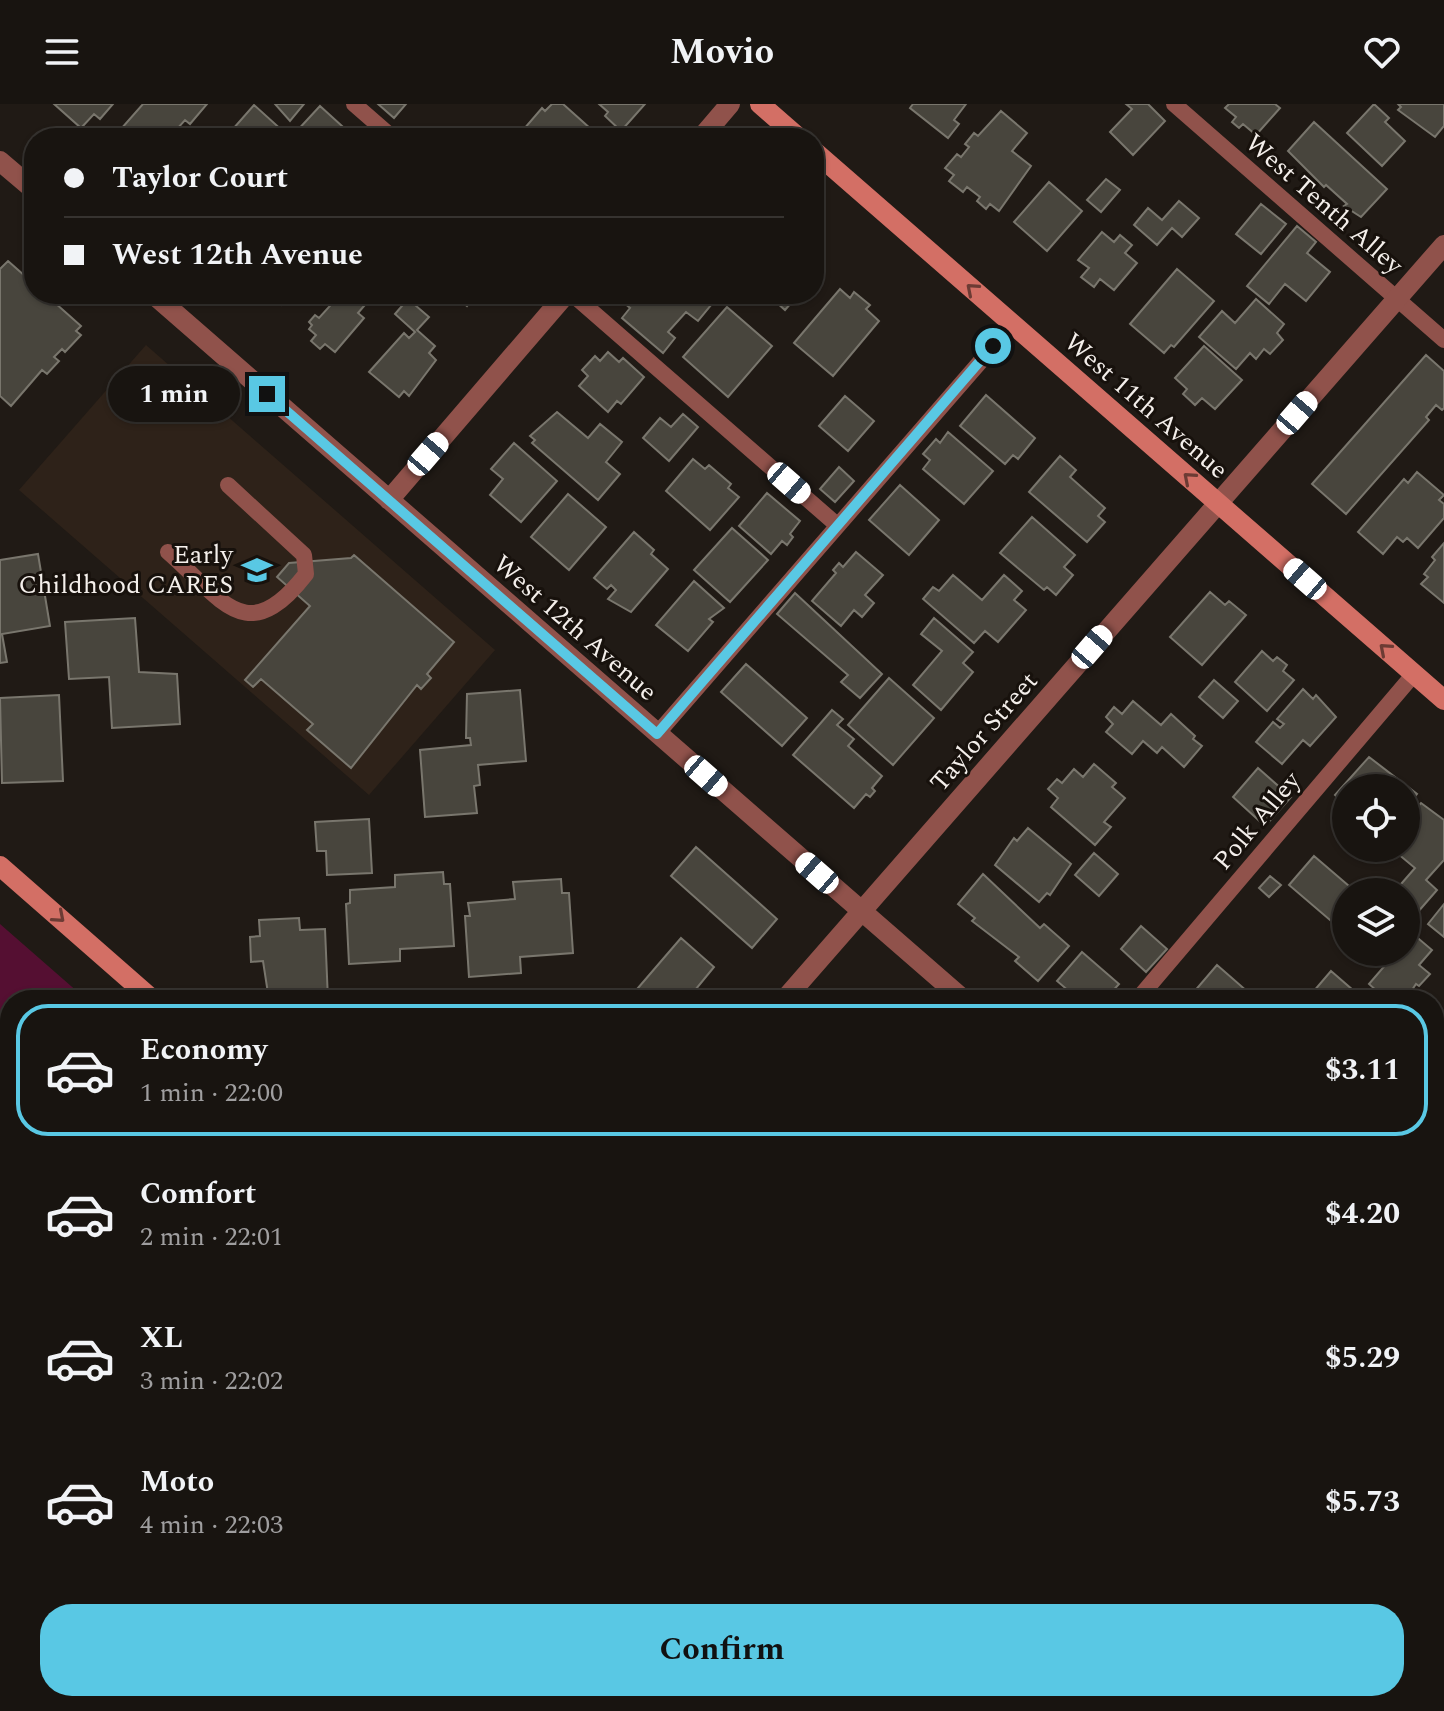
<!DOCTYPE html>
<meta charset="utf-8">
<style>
body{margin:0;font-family:Spectral,serif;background:#211d19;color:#f1f3f6;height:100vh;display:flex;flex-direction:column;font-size:30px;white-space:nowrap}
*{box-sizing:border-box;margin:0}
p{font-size:26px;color:#9f9e9f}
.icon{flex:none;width:44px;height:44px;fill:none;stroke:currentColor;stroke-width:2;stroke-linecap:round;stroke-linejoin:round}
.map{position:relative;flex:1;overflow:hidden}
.details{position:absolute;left:0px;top:886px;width:1444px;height:722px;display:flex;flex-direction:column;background:#181410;border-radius:32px 32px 0 0;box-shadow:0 2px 6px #0004,0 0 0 2px #363330}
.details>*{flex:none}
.hud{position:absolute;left:24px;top:24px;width:800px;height:176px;border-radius:32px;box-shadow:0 2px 6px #0004,0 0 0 2px #363330;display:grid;align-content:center;height:176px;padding:0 40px;background:#181410}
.fabs{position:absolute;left:1332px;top:670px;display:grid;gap:16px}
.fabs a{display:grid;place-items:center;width:88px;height:88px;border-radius:50%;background:#181410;box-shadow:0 2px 6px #0004,0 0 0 2px #363330;font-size:40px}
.end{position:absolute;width:36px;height:36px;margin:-18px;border:10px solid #59c8e4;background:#111;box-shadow:0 0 0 4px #111}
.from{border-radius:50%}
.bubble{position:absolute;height:56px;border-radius:28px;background:#181410;box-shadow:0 2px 6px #0004,0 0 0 2px #363330;font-size:26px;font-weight:700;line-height:56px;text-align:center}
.car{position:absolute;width:24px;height:48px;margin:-24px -12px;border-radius:10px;box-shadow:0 0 6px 2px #0007;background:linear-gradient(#fff 24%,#345 0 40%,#fff 0 76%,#345 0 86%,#fff 0)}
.hud b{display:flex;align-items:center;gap:28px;height:76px;font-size:30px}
.hud b+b{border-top:2px solid #363330}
.hud i{width:20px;height:20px;background:#f1f3f6}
ul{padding:14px 0 0;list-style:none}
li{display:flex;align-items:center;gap:24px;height:132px;margin:0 16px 12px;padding:0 24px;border:4px solid transparent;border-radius:32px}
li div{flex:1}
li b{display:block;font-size:30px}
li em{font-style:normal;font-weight:700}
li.on{border-color:#59c8e4}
li>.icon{width:72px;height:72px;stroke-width:1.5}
.cta{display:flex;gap:16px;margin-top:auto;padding:16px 40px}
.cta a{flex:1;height:92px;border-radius:32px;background:#59c8e4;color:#111;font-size:32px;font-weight:700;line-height:92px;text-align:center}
header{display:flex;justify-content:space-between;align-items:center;height:104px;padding:0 40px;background:#181410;font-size:36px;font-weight:700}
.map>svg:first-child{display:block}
</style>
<header><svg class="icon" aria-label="menu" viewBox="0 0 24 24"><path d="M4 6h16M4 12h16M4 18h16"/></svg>Movio<svg class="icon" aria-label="heart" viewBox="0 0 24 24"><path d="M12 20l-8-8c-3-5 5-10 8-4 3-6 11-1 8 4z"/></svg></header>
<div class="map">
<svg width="1444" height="1607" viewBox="0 0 1444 1607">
<rect width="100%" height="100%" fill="#201a15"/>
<path fill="#2e2219" d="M146,241L495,546L369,691L19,386Z"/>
<path fill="#550f32" d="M0,820L87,896H10V1228L0,1239Z"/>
<path fill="#48453d" stroke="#79766d" stroke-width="2" d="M54,0H113L100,15L94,10L81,24Z
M143,0H207L190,20L185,16L169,34H113Z
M275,0H304L290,17Z
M378,0H406L394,14Z
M552,0H563L601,34L517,33L542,4L545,7Z
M599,0H645L621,27L605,12L608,8Z
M913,0H966L954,16L959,20L948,34L910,4Z
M1126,0H1148L1165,17L1133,51L1110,28L1132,5Z
M1229,0H1275L1280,4L1256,31L1243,20L1239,24L1232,18L1236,13L1225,4Z
M1374,0L1389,14L1385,18L1405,37L1382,62L1347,29Z
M1398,0H1444V22L1435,33L1398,6L1401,3Z
M254,1L284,28L279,34H225Z
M320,2L353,32L351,34H301L295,29Z
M1001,7L1027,29L1012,47L1031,62L999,107L990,100L986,105L977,97L980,93L967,83L963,88L949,77L954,71L945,64L957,50L961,53L969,43L965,40L974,29L978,32Z
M1314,18L1387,85L1361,113L1344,102L1347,100L1326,81L1324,83L1288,47Z
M1106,75L1120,86L1101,108L1087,96Z
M1049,78L1082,107L1047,147L1014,118Z
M1179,97L1199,114L1182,133L1172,124L1157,141L1134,121L1148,104L1162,116Z
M1261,100L1286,120L1261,150L1236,130Z
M1297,122L1316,138L1307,149L1330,168L1306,197L1285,180L1269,200L1247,182Z
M1102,128L1114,138L1120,131L1132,141L1125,149L1137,159L1114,186L1100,175L1094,183L1081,173L1089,164L1078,156Z
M814,147L824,156L814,173Z
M8,157L34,180V190H45L81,222L76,227L81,231L65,248L62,245L54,253L59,257L47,270L42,266L11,302L0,292V165Z
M1177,165L1214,197L1174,243L1171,241L1164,249L1130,220Z
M840,185L850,194L854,188L870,201L866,205L879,217L833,272L794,239Z
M267,190H290L294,193L289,200L285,197L281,201Z
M345,190H364L370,195L358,209L364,214L335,248L325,240L320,245L311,237L316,231L309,225L312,221L309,218L315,211L319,214L338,193L340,195Z
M453,190H477L467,202Z
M630,190H668L677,198L684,190H700L712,200L698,217L686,208L668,228L675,234L663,249L622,214L630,204L623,198Z
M767,190H799L785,206Z
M408,195L429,213L417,226L435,242L429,249L436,256L409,292L404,287L399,293L369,268L404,229L409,234L415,228L395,210Z
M1256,195L1284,220L1277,229L1283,236L1270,250L1264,245L1256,255L1250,249L1236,265L1199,233L1222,207L1235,219Z
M727,203L772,242L728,293L683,253Z
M1204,242L1242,276L1215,305L1202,294L1195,301L1183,290L1187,285L1175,274Z
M608,248L619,258L623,254L644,273L621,300L617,297L608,308L579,282L588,272L582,266L595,252L600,257Z
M1426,251L1444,267V304L1442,306L1436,301L1426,313L1429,316L1346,410L1312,380Z
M986,291L1035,334L1018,355L1013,351L1005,360L960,322Z
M845,292L874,317L848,347L819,322Z
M557,308L588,334L600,320L622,338L606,358L620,370L598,396L532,339L535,336L530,332Z
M683,310L698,323L669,357L643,334L660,314L671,323Z
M948,328L993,367L964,400L923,365L930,356L923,350L936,335L940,339Z
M514,339L557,377L521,418L490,391L503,375L491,365Z
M1060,352L1076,366L1070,373L1105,404L1098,412L1105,418L1087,438L1029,388Z
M693,355L705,365L709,361L731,380L728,384L739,393L710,426L666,387Z
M839,363L854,377L835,398L820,385Z
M1417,368L1444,391L1439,396L1444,400V414L1418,444L1407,434L1403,438L1397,433L1383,450L1358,428L1404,375L1408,379Z
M900,381L939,416L909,451L869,416Z
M767,389L800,417L790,430L793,433L787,441L782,437L771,450L739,422Z
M568,390L606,423L569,466L531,433Z
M1032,413L1075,451L1064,463L1073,471L1056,491L1047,483L1044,486L1000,449Z
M732,424L768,456L730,498L694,466Z
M634,428L654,446L651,450L668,465L631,508L608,495L616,486L611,481L607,485L594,474Z
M1444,439V499L1421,480L1428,473L1424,470L1435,456L1432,453Z
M856,448L883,471L865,491L874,499L862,513L854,506L841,522L812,497L836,469L833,466L839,459L843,463Z
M38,450L50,522L2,530L7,558L0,559V456Z
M354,451L454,538L427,570L431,574L421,585L417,581L351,664L307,626L313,620L261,575L253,583L245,576L310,502L277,473L289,459L351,454Z
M953,471L982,496L1004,471L1022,487L1014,496L1026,506L998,538L985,527L974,539L923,495L933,483L939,487Z
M694,477L724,504L709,515L713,518L688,547L656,521Z
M1210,488L1225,501L1229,497L1246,511L1202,561L1170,533Z
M795,489L882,570L860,594L841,578L848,571L777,510Z
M135,514L139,568L177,570L180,620L112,624L109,573L69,575L65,518Z
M934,514L973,548L963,559L973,568L941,606L913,581L942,547L921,530Z
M1262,547L1273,557L1277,553L1287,561L1283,567L1294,576L1267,607L1235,578Z
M746,560L807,614L782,642L721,588Z
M889,574L934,614L893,661L848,621Z
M1214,576L1238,597L1223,614L1199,593Z
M1303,585L1313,595L1316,591L1336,613L1310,642L1303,636L1282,660L1256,638L1273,618L1280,624L1284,620L1277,615Z
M520,586L526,657L478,661L480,681L474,682L477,709L425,713L420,646L471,641L470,634H466L467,590Z
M59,591L63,677L2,679L0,594Z
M1133,597L1161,621L1171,610L1195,632L1193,635L1202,642L1184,663L1162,643L1157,649L1143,637L1132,650L1106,628L1113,620L1106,613L1114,603L1122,610Z
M832,606L843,615L837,621L854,635L848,642L882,672L872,684L875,687L870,693L866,690L854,704L793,651Z
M1369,653L1417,690L1406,703V684H1346V701L1335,691Z
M1094,660L1116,679L1112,683L1125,694L1104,718L1111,723L1095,741L1051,703L1058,694L1048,685L1057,675L1062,679L1074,665L1083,673Z
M1258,664L1291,693L1265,722L1233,693Z
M1421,699L1444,716V756L1426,776L1437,786L1417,809L1406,800V788H1394L1415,764L1391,744H1406V716Z
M369,715L372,769L327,771L326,747H317L315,718Z
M1028,724L1071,760L1050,791L1047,789L1039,798L995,761L1014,734L1017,737Z
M696,743L777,815L752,844L671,772Z
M1094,749L1118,770L1099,792L1075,771Z
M1314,752L1356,788H1346L1344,828L1289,781Z
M443,768L444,780H450L454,842L400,845V857L349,860L346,800L350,799V786L395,783V771Z
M983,770L1040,824L1044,820L1069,842L1038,877L1015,857L1019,853L972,817L975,814L958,800Z
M1270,772L1281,781L1269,793L1259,784Z
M561,775L562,789H569L573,849L520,853L521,869L469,873L465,812H470L468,799L515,795L513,778Z
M1444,800V833L1428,820Z
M299,814L300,826L325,825L328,896H269L263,857L251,858L250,833L260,832L259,816Z
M1141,822L1167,845L1146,868L1121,845Z
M1406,824L1432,846L1419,861L1430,870L1419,882L1416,880L1406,895L1387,896L1369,880L1388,858L1385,856L1392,848H1406Z
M681,834L714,863L687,896H652L638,884Z
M1082,848L1119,880L1109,891L1113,896L1064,895L1070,888L1057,877Z
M1217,861L1248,888L1241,896H1187Z
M1331,867L1354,887L1347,896H1321L1313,888Z
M1434,1051L1444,1060V1116L1440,1121L1434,1116Z
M1441,1147L1444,1150V1196L1434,1180V1155Z
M1444,1398V1461L1434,1452V1402L1438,1405Z
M1444,1487V1508L1434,1499Z
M7,1563L10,1566V1598H48L58,1607H0V1571Z
M327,1598H389L381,1607H331L325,1601Z
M418,1598H663L674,1607H424Z
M1069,1598H1176L1168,1607H1076Z
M1337,1598H1387L1380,1607H1334L1332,1605Z"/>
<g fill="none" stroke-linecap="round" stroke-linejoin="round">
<path stroke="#90524b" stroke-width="16" d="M354,0L393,34
M1174,0L1444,236
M572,190L837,421
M168,448C223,496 247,546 306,470L304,451L228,381
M657,630L1013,220
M1137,896L1414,570"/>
<path stroke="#90524b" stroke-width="20" d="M701,34L730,0
M0,57L34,86
M153,190L964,896
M389,396L566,190
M784,896L1444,141
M1434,1301L1444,1310
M0,1482L10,1491
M133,1598L144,1607"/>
<path stroke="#d36f65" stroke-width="20" d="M760,0L799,34
M814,47L1444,596
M0,762L153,896
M1434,964L1444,952
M954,1598L964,1607
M874,1607L882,1598"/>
</g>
<defs><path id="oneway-chevron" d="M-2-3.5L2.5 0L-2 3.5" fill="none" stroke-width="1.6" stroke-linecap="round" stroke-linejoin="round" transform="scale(2)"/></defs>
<g stroke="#6c3b34">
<use href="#oneway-chevron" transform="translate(972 185) rotate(-139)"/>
<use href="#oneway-chevron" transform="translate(1189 374) rotate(-139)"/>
<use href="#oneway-chevron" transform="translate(1385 545) rotate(-139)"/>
<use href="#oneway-chevron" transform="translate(59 813) rotate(41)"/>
</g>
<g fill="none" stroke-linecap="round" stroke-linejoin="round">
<path stroke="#59c8e4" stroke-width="10" d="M267,290L657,630L993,242"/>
</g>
<defs>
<g id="school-bare" transform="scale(2.4)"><path d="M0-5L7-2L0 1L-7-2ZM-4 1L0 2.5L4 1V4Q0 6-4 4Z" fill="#59c8e4" stroke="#17110c" stroke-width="2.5" paint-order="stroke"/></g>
</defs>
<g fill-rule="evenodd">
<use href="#school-bare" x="257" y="466"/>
</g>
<g text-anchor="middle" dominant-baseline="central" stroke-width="6" stroke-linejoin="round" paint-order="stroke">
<g font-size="26" fill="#f4efeb" stroke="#17110c">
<text transform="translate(1324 100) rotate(41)">West Tenth Alley</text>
<text transform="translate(1146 302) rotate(41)">West 11th Avenue</text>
<text transform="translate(575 524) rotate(41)">West 12th Avenue</text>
<text transform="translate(984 628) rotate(-49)">Taylor Street</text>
<text transform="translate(1257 717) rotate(-50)">Polk Alley</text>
</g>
<g font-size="26" fill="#f4efeb" stroke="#17110c" text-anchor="end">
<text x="233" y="451">Early<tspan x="233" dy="30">Childhood CARES</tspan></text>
</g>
</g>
</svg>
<div class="fabs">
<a><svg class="icon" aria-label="locate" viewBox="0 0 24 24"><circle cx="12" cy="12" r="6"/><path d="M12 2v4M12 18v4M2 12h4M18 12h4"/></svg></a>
<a><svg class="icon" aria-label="layers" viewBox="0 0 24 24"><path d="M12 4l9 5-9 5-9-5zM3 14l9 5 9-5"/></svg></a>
</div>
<i class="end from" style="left:993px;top:242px"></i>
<i class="end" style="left:267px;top:290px"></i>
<div class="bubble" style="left:108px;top:262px;width:132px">1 min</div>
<i class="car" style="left:1297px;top:309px;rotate:41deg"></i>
<i class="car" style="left:428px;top:350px;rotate:41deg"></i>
<i class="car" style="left:789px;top:379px;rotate:131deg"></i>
<i class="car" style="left:1305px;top:475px;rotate:311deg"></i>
<i class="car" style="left:1092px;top:543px;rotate:41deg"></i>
<i class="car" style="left:706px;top:672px;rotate:131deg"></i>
<i class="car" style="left:817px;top:769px;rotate:311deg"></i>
<div class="hud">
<b><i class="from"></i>Taylor Court</b>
<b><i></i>West 12th Avenue</b>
</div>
<section class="details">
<ul>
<li class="on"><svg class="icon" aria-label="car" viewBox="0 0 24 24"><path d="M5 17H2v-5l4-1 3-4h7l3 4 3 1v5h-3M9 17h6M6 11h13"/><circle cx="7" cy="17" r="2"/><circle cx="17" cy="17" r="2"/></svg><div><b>Economy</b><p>1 min · 22:00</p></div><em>$3.11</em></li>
<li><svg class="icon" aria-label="car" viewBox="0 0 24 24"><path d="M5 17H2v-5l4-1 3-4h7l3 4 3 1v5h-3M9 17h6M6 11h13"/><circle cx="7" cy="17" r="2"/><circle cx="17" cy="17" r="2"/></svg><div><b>Comfort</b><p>2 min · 22:01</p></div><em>$4.20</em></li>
<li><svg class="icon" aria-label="car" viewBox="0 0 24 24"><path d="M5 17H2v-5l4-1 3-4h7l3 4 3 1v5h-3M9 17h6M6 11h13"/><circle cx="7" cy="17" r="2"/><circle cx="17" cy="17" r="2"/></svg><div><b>XL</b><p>3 min · 22:02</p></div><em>$5.29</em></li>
<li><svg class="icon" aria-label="car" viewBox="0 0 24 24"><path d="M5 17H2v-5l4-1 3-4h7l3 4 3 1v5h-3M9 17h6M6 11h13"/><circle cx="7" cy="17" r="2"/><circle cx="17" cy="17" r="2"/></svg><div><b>Moto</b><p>4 min · 22:03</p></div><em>$5.73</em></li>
</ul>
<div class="cta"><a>Confirm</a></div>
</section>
</div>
